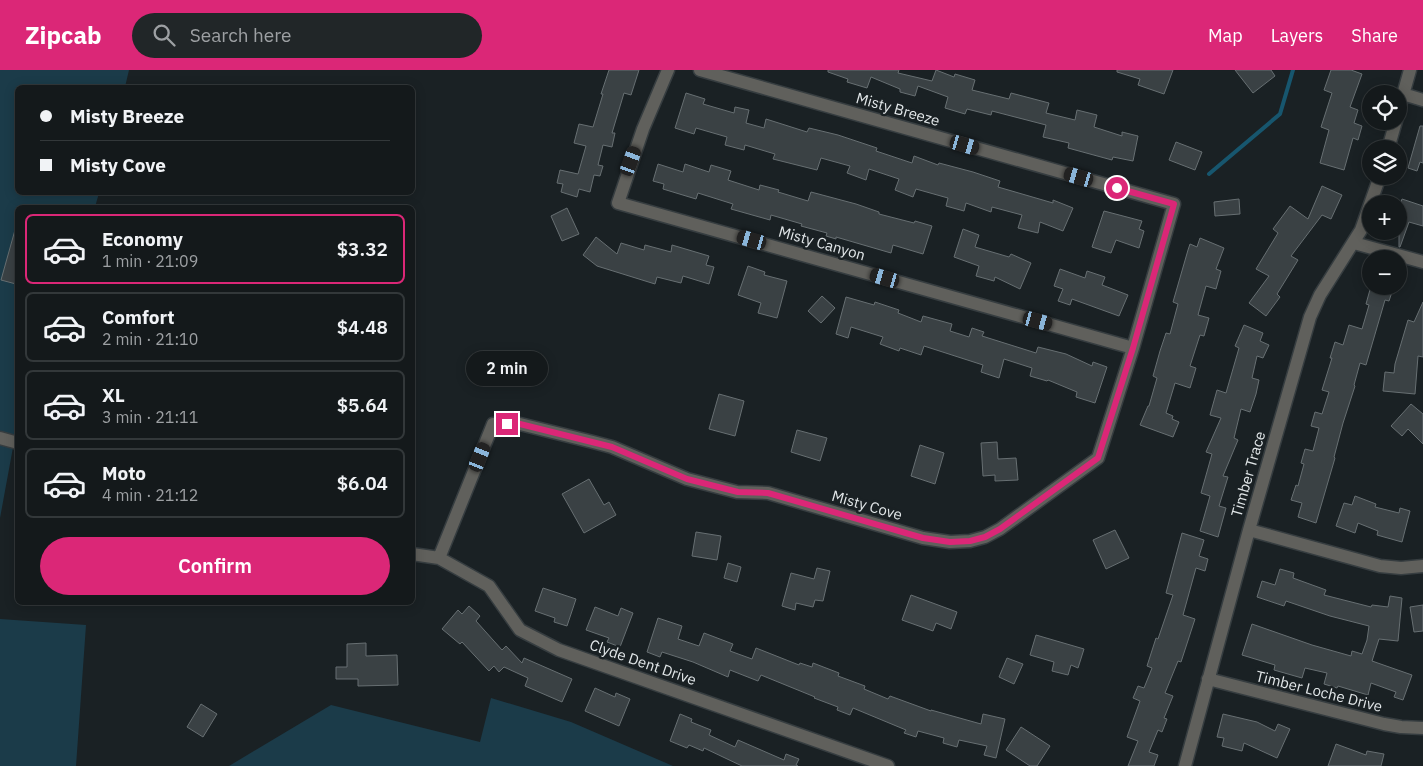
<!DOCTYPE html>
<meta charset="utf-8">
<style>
body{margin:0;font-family:"IBM Plex Sans",sans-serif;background:#212628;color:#f1f3f6;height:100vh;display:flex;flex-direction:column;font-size:19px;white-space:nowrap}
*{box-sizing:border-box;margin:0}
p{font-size:16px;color:#9da0a3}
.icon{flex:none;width:28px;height:28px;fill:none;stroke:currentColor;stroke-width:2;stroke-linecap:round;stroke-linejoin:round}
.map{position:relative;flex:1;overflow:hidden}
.panel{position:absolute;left:15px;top:135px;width:400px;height:400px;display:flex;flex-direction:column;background:#14191b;border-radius:8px;box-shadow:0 2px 12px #0003,0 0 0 1px #33383a}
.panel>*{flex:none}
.banner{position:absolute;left:15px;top:15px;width:400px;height:110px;border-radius:8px;box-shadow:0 2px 12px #0003,0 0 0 1px #33383a;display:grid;align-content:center;height:110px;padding:0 25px;background:#14191b}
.fabs{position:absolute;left:1362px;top:15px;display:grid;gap:10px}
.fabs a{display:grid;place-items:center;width:45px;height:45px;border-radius:50%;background:#14191b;box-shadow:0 2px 12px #0003,0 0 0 1px #33383a;font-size:25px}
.end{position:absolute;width:22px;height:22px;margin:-11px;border:6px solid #db2777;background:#fff;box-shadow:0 0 0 2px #fff}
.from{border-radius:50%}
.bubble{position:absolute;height:35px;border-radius:18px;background:#14191b;box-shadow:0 2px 12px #0003,0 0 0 1px #33383a;font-size:16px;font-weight:600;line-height:35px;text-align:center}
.car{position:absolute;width:15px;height:30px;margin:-15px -8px;border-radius:6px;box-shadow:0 0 4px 1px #0007;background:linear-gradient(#222 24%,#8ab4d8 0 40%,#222 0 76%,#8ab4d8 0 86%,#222 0)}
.banner b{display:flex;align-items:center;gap:18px;height:48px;font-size:19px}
.banner b+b{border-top:1px solid #33383a}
.banner i{width:12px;height:12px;background:#f1f3f6}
ul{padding:9px 0 0;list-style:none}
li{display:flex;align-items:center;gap:15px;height:70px;margin:0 10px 8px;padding:0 15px;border:2px solid #33383a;border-radius:8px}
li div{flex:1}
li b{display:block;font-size:19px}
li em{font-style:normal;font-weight:600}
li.active{border-color:#db2777}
li>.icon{width:45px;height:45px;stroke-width:1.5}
.primary-button{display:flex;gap:10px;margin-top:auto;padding:10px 25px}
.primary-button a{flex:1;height:58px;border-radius:30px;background:#db2777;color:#fff;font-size:20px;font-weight:600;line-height:58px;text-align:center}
header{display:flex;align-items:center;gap:30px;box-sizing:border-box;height:70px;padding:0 25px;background:#db2777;color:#fff}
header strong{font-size:24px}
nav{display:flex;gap:28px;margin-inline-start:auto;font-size:18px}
.search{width:350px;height:45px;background:#212628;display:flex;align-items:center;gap:12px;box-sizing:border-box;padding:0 18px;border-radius:28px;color:#9da0a3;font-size:19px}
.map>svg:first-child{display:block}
</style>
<header>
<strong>Zipcab</strong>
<div class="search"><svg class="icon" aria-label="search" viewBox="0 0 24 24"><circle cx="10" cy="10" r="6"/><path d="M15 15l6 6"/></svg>Search here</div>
<nav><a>Map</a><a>Layers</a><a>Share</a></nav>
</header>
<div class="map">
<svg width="1423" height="696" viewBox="0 0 1423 696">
<rect width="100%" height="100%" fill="#1a2124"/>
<path fill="#1b3b49" d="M0,0H129L125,17L18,18V122L99,123L95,137L18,138L17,373L14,372L0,448Z
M0,549L86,555L76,696H0Z
M491,628L571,652L673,696H229L331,635L480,672Z"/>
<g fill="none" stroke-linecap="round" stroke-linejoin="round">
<path stroke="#17566e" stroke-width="4" d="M1209,104L1280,44L1293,0"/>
</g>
<path fill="#3a4144" stroke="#676f72" d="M609,0H639L631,25L624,23L612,63H615L612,77L603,75L598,95L603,96L600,106L594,105L590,122L579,119L577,127L561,122L563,114L557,113L560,100L578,104L586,76L574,73L579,54L593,57L603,24H601Z
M828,0H899L898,3L932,11L936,0L954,7L955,4L975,10L972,20L1009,29L1011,23L1049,33L1046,43L1075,50L1077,40L1097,45L1094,57L1122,66V62L1138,66L1133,91L1113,87L1112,90L1068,78L1069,73L1043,67L1046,55L992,41L991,45L967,39L965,44L945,38L948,27L918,16L915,26L900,22V19L871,7L867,18L847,12L848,9L828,2Z
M1117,0H1173L1164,24L1138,15L1140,9L1117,2Z
M1235,0H1271L1275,6L1253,23Z
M1331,0H1351L1362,4L1350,37L1358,40L1354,53L1362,56L1358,70L1353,68L1344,100L1320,93L1329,60L1321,57L1332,23L1324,20Z
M686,23L705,29L703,34L734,43L735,37L749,40L746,53L764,58L766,49L807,62L809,58L838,65L877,78L876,81L912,93L914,86L938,95L939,93L973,102L1000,111L998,117L1053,133V130L1073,138L1063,161L1040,152L1038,163L1018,158L1022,145L992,137L991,142L966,133L964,141L946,136L948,128L916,119L913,127L895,120L899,109L869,99L866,110L847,103L850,96L821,88L817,100L773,89L775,84L745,75L744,80L725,75L727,67L696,58L694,64L675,58Z
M1420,56H1423V93L1420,92L1417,101L1408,98Z
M1176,72L1202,82L1195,100L1169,90Z
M658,94L683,102L685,94L709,102L711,95L731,101L728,110L759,120L760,115L779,120L778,122L808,131L811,122L856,134L879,142V144L914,153L915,151L932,156L923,184L893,175L891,183L836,167V169L826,166L827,163L801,156L802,154L771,145L770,150L731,139L733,134L698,123L696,129L663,119L664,114L653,111Z
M1322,116L1342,125L1331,149L1322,145L1291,186L1298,190L1277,224L1280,227L1266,246L1249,233L1269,206L1256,199L1278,163L1273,159L1290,136L1308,149Z
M1239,129L1240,144L1215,146L1214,132Z
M1402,129L1423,136V156L1409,152L1400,177H1399V138Z
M567,138L579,164L562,171L551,146Z
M1104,141L1142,151L1139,159L1144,161L1139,178L1116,170L1111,183L1092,177Z
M963,159L979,165L975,177L1009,187L1011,184L1031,193L1020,219L995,207L994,211L976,206L979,196L954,187Z
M15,160L18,161V209L16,214L1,210Z
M596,167L617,184L621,173L644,180L645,175L671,182L672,175L709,186L706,195L714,197L709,214L683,206L681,213L657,207L655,214L597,196L583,185Z
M1200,168L1224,178L1216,199L1221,201L1216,219L1206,216L1198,245L1209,248L1204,266L1200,265L1190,296L1196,298L1190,318L1175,313L1166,343L1173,346L1172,349L1179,352L1173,367L1140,355L1148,336H1149L1157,308L1153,306L1160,281L1166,263L1170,264L1178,234L1173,232L1188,180L1190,174L1197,177Z
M748,196L765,202L764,205L787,211L777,248L758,243L761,233L738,225Z
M1060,199L1085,208L1087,201L1105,207L1102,215L1128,225L1119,246L1072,229L1070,235L1058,231L1063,219L1054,216Z
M1371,216H1394L1389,231L1385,230L1366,295L1360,293L1354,315L1355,316L1343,353L1334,387L1335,388L1316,453L1298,447L1302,433L1291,430L1296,415L1298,416L1304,394L1301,393L1305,379L1313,381L1319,358L1311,356L1315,342L1322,344L1329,322L1322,320L1332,288H1330L1335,272L1343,275L1349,255L1362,259L1369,235L1366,234Z
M822,226L835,238L821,253L808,241Z
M846,227L874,235L875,232L899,240L898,243L921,252L923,246L952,254L950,261L969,267L972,258L984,262L982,266L1036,283L1038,277L1066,284L1092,296L1093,292L1107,297L1095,333L1076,327L1077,322L1048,310L1047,311L1030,306L1032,298L1004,289L999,308L981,302L983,295L924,276L921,285L900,278L899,281L880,274L883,267L851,257L848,268L836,264Z
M1423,232V287L1418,286L1415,324L1383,321L1385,302L1394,303L1395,294L1408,250L1414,252Z
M1244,255L1263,263L1260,271L1269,275L1263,288L1257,286L1252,308L1259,310L1256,324L1250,342L1241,339L1234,368L1238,370L1223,406L1228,407L1219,436L1226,438L1218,467L1200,461L1210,426L1201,423L1212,384L1206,382L1221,348L1210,345L1217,320L1226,323L1239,278L1235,276Z
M719,324L744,331L735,366L709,359Z
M1411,334L1423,344V374L1408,359L1402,366L1391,356Z
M797,360L827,368L820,391L791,382Z
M997,372L998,389L1016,388L1018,410L995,411V405L983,406L981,373Z
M920,375L944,383L935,414L911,406Z
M589,409L604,435L609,432L616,445L584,463L562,424Z
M1355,426L1376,434L1375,437L1399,443L1400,438L1410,441L1402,472L1377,465L1378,461L1358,453L1355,463L1336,456L1344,433L1352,435Z
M1115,460L1129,488L1106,499L1093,470Z
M696,462L721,466L717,490L692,486Z
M1182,463L1204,470L1199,486L1208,489L1205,501L1196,498L1183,545L1195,549L1181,592L1178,591L1165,623L1173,626L1164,648L1167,649L1162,662L1158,660L1149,682L1158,685L1154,696H1128L1138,671L1127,667L1140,631L1133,628L1138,616L1144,618L1152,598L1147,596L1156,568L1158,569L1173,525L1166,523Z
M728,493L741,497L737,512L724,508Z
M817,498L830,501L823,531L815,530L813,537L796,533L795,540L782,536L791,503L814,509Z
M1280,499L1294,503L1293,508L1326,520L1324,525L1371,537L1372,535L1388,537L1390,526L1402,528L1398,571L1379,569L1372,591L1412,605L1403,630L1394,627L1396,622L1371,613L1368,625L1338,616L1337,618L1324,614L1327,603L1305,598L1302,608L1274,600L1275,595L1242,585L1252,554L1312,575L1351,586L1352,581L1362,584L1367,570L1369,556L1330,546L1286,531L1284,536L1257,527L1262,511L1275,515Z
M543,518L576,529L567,556L554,552L555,548L535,541Z
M911,525L957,542L951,559L936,553L933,561L902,550Z
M1423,535V561L1414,562L1410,537Z
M469,536L480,546L476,551L502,580L506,576L522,593L524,588L572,609L562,632L525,616L528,608L504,597L499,602L494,596L489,601L462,572L460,574L442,559L458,540L462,544Z
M595,537L618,546L621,538L633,543L620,577L607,572L609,568L586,560Z
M658,548L682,556L678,569L699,576L704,563L733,574L730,581L752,589L756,578L799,595L800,593L812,597L813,593L839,603L838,606L865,616L864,619L888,629L890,626L931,641V640L981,654L983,644L1005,649L996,688L984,685L987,676L959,670L957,677L943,673L944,668L918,661L916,667L904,663L906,660L853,638L850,645L837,640L838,637L814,628L815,627L761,605L758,611L730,600L728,607L693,592L662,582L660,587L647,582Z
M1036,565L1084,579L1078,598L1071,595L1068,605L1052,601L1054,592L1030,585Z
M366,573V586L397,585L398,615L358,616V609H336V597H347V574Z
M1007,588L1023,594L1014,614L999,607Z
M595,618L615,627L616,623L630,629L619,656L585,641Z
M201,634L217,644L203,667L187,657Z
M680,644L692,649L691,652L711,660L709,665L735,677L738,670L784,690L786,684L799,689L796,695L798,696H742L704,678L703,681L689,675L687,678L670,671Z
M1223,644L1257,652L1275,661L1278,654L1290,659L1277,688L1244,673L1242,681L1222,676L1224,668L1217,667Z
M1021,657L1050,676L1037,696H1030L1006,680Z
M1336,674L1366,685L1367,681L1384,684L1381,696H1328Z"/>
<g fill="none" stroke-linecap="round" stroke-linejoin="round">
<g stroke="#363d40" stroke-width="15">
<path id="minor" d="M668,0L643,59L618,133L1133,278
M1403,24L1423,30
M1399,39L1410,0
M1388,79L1396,51
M1354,173L1423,192
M0,368L18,373
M1249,460L1380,496L1401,498L1423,496
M412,484L439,488L489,516L520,560L559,580L888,696
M439,488L493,354H520L593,372L612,377L687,409L737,422L768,423L923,468L950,472L970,471L985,467L1000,459L1098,388L1133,278L1174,134L700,0
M1208,609L1384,654L1401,657L1423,658
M1185,696L1249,460L1310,247L1320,225L1361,160L1380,106"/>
</g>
<use href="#minor" stroke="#60605c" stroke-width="12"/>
</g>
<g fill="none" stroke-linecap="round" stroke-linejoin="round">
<path stroke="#db2777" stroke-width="6" d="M507,354H520L612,377L687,409L738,422L768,423L923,468L950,472L970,471L985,467L1000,459L1098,388L1133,278L1174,134L1117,118"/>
</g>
<g text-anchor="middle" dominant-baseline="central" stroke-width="5" stroke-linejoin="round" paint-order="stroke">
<g font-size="15" fill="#e2e7e9" stroke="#1a2124">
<text transform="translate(898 39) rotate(16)">Misty Breeze</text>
<text transform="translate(822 173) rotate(16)">Misty Canyon</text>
<text transform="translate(1248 404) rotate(-74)">Timber Trace</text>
<text transform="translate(867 435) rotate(16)">Misty Cove</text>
<text transform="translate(643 592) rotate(19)">Clyde Dent Drive</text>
<text transform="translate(1319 621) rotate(14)">Timber Loche Drive</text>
</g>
</g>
</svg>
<div class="fabs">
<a><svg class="icon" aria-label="locate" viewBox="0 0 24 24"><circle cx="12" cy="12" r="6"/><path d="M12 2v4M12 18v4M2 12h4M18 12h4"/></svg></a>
<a><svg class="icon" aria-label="layers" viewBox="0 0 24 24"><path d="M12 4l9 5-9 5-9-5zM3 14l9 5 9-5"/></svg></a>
<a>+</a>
<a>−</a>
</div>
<i class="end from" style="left:1117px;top:118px"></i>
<i class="end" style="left:507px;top:354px"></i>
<div class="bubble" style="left:466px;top:281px;width:82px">2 min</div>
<i class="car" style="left:965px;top:75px;rotate:106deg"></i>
<i class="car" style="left:631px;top:91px;rotate:20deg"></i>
<i class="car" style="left:1079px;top:107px;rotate:286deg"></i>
<i class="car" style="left:752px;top:170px;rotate:286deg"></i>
<i class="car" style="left:885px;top:208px;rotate:286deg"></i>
<i class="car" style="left:1038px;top:251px;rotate:105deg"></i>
<i class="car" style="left:480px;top:387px;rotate:22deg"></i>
<div class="banner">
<b><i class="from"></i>Misty Breeze</b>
<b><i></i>Misty Cove</b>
</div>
<section class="panel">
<ul>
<li class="active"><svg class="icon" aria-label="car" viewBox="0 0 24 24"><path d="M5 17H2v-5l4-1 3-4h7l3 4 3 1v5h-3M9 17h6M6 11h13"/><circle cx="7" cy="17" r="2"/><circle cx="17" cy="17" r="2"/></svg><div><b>Economy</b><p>1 min · 21:09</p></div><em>$3.32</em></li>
<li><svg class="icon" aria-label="car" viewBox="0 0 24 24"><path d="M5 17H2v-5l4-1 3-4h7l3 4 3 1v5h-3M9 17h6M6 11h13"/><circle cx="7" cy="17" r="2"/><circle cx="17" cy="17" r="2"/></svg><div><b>Comfort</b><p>2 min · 21:10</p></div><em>$4.48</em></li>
<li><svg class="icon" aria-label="car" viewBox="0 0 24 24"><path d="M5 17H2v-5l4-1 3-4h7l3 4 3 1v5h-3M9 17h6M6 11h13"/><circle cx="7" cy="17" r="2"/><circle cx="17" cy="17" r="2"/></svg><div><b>XL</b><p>3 min · 21:11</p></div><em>$5.64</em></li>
<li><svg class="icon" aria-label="car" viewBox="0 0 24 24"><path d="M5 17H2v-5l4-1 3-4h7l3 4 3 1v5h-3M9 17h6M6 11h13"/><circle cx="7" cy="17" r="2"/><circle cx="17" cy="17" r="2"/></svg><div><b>Moto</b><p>4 min · 21:12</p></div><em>$6.04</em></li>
</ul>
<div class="primary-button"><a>Confirm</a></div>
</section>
</div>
